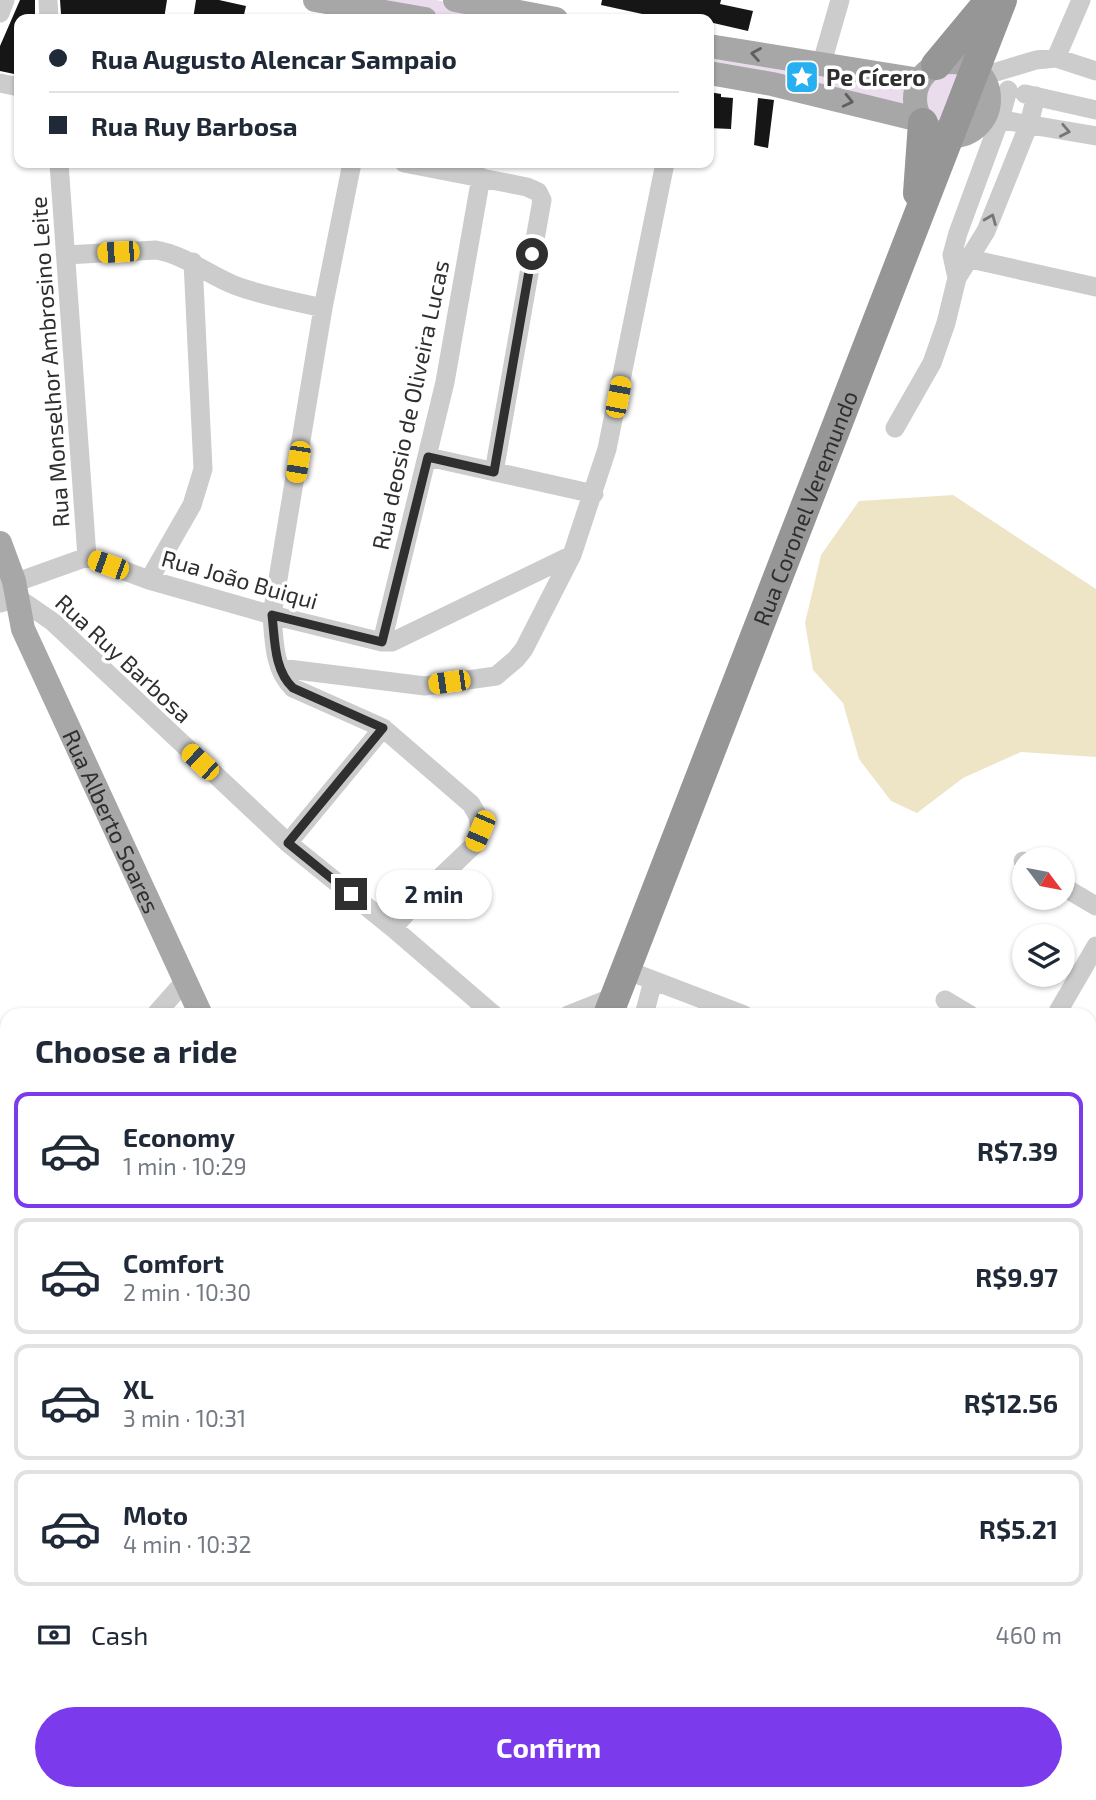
<!DOCTYPE html>
<meta charset="utf-8">
<style>
body{margin:0;font-family:"Exo 2",sans-serif;background:#f6f6f7;color:#1f2937;height:100vh;display:flex;flex-direction:column;font-size:26px;white-space:nowrap}
*{box-sizing:border-box;margin:0}
p{font-size:23px;color:#747a83}
.icon{flex:none;width:38px;height:38px;fill:none;stroke:currentColor;stroke-width:2;stroke-linecap:round;stroke-linejoin:round}
.map{position:relative;flex:1;overflow:hidden}
.panel{position:absolute;left:0px;top:1008px;width:1097px;height:793px;display:flex;flex-direction:column;background:#fff;border-radius:21px 21px 0 0;box-shadow:0 2px 5px #0004}
.panel>*{flex:none}
.top-card{position:absolute;left:14px;top:14px;width:700px;height:154px;border-radius:14px;box-shadow:0 2px 5px #0004;display:grid;align-content:center;height:154px;padding:0 35px;background:#fff}
.needle{width:46px;rotate:122deg}
.buttons{position:absolute;left:1012px;top:847px;display:grid;gap:14px}
.buttons a{display:grid;place-items:center;width:63px;height:63px;border-radius:50%;background:#fff;box-shadow:0 2px 5px #0004;font-size:35px}
.end{position:absolute;width:32px;height:32px;margin:-16px;border:9px solid #2f2f2f;background:#fff;box-shadow:0 0 0 4px #fff}
.from{border-radius:50%}
.bubble{position:absolute;height:49px;border-radius:24px;background:#fff;box-shadow:0 2px 5px #0004;font-size:23px;font-weight:700;line-height:49px;text-align:center}
.car{position:absolute;width:21px;height:42px;margin:-21px -10px;border-radius:9px;box-shadow:0 0 5px 2px #0007;background:linear-gradient(#f5c518 24%,#345 0 40%,#f5c518 0 76%,#345 0 86%,#f5c518 0)}
.top-card b{display:flex;align-items:center;gap:24px;height:66px;font-size:26px}
.top-card b+b{border-top:2px solid #e0e1e3}
.top-card i{width:18px;height:18px;background:#1f2937}
ul{padding:0;list-style:none}
li{display:flex;align-items:center;gap:21px;height:116px;margin:0 14px 10px;padding:0 21px;border:4px solid #e0e1e3;border-radius:14px}
li div{flex:1}
li b{display:block;font-size:26px}
li em{font-style:normal;font-weight:700}
li.selected{border-color:#7c3aed}
li>.icon{width:63px;height:63px;stroke-width:1.5}
h2{padding:0 35px;font-size:32px;line-height:84px}
.pay{display:flex;align-items:center;gap:18px;height:77px;padding:0 35px;font-size:26px}
.pay p{margin-inline-start:auto}
.button{display:flex;gap:14px;margin-top:auto;padding:14px 35px}
.button a{flex:1;height:80px;border-radius:42px;background:#7c3aed;color:#fff;font-size:28px;font-weight:700;line-height:80px;text-align:center}
.map>svg:first-child{display:block}
</style>
<div class="map">
<svg width="1096" height="1800" viewBox="0 0 1096 1800">
<rect width="100%" height="100%" fill="#fff"/>
<path fill="#ebdced" d="M344,0H436L541,19H448Z
M709,50L914,85L910,109L709,68Z
M952,68L967,73L946,124C933,121 923,108 924,94C924,89 928,82 930,78Z"/>
<path fill="#eee5c7" d="M953,495L1096,589V757L1021,752L963,778L917,813L891,801L859,759L843,703L813,670L805,623L821,555L859,501Z"/>
<path fill="#161616" d="M20,0H35V19H19V75L0,71V46Z
M60,0H167L164,19H111V17L61,14Z
M196,0H219L246,6L243,19H193Z
M602,0H721L720,4L753,11L748,31L709,22V19H681L657,14L656,17L601,5Z
M709,92L721,94V97L733,98L731,129L709,128Z
M758,98L774,100L768,148L754,145Z"/>
<g fill="none" stroke-linecap="round" stroke-linejoin="round">
<path stroke="#ccc" stroke-width="19" d="M48,0L49,19
M0,13L5,0
M1056,58L1081,0
M821,66L840,0
M983,76L1036,60L1056,58L1096,71
M0,83L19,87
M1025,94L1096,110
M985,117L1096,136
M59,163L87,557
M352,163L323,308L272,615C274,641 274,670 293,688L383,728L471,804L478,816L480,831L474,845L428,889L393,928
M404,163L527,187L538,192L542,200L494,472
M66,255L156,250C185,255 207,274 234,285C262,296 294,301 323,308
M957,256L1096,287
M957,278L952,255L958,233L1000,119L1008,90
M895,428L932,363L946,323L957,278L986,231L1029,124L1036,96
M428,457L594,494
M87,557L149,580L272,615L382,642H392L572,555
M149,580L192,505L203,469L193,262
M0,588L87,557
M0,603L18,598L53,622L288,843L393,928L494,1015
M382,642L445,382L481,177
M280,668L425,686L496,676L516,659L524,649L572,555L607,449L665,163
M288,843L383,728
M1023,861L1024,862
M1062,886L1096,906
M626,970L744,1015
M945,1000L970,1015
M155,1015L185,981
M568,1015L616,996
M644,1015L653,981
M1056,1015L1096,946
M1090,1088L1096,1092
M0,1189L7,1181
M1090,1230L1096,1220
M0,1273L7,1277
M1090,1401L1096,1405
M0,1439L7,1418
M0,1471L7,1473
M1090,1494L1096,1485
M0,1777L7,1779
M53,1794L73,1800
M842,1794L843,1800
M916,1794V1800
M12,1800L16,1794
M718,1800L720,1794
M1054,1800V1794"/>
<g stroke="#a7a7a7" stroke-width="24">
<path d="M315,0L425,19"/>
<path d="M455,0L556,19"/>
<path d="M709,46L920,80"/>
<circle cx="952" cy="99" r="37"/>
<path d="M709,73L772,84L920,120"/>
<path id="s1" d="M0,543L14,581L23,629L201,1015"/>
</g>
<g stroke="#969696" stroke-width="30">
<path d="M936,65L990,0"/>
<path d="M918,193L923,123"/>
<path id="s2" d="M608,1015L1002,0"/>
<path d="M300,1800L302,1794"/>
</g>
</g>
<defs><path id="oneway-chevron" d="M-2-3.5L2.5 0L-2 3.5" fill="none" stroke-width="1.6" stroke-linecap="round" stroke-linejoin="round" transform="scale(1.75)"/></defs>
<g stroke="#5f5f5f">
<use href="#oneway-chevron" transform="translate(756 54) rotate(-170)"/>
<use href="#oneway-chevron" transform="translate(848 101) rotate(13)"/>
</g>
<g stroke="#767676">
<use href="#oneway-chevron" transform="translate(1065 131) rotate(11)"/>
<use href="#oneway-chevron" transform="translate(991 219) rotate(-68)"/>
</g>
<g fill="none" stroke-linecap="round" stroke-linejoin="round">
<path stroke="#2f2f2f" stroke-width="9" d="M351,894L288,843L383,728L293,688C274,670 275,641 272,615L382,642L428,457L494,472L532,254"/>
</g>
<defs>
<g id="sight-square" transform="scale(1.75)"><rect x="-9" y="-9" width="18" height="18" rx="4" fill="#26b0f1" stroke="#fff"/><path d="M0-6L1.8-2.2L6-1.7L2.9 1.2L3.7 5.4L0 3.3L-3.7 5.4L-2.9 1.2L-6-1.7L-1.8-2.2Z" fill="#fff"/></g>
</defs>
<g fill-rule="evenodd">
<use href="#sight-square" x="802" y="77"/>
</g>
<g text-anchor="middle" dominant-baseline="central" stroke-width="7" stroke-linejoin="round" paint-order="stroke">
<g font-size="23" font-weight="bold" fill="#2f2f2f" stroke="#fff" text-anchor="start">
<text x="826" y="77">Pe Cícero</text>
</g>
<g font-size="23" fill="#2f2f2f" stroke="#fff">
<text transform="translate(49 362) rotate(-94)">Rua Monselhor Ambrosino Leite</text>
<text transform="translate(410 405) rotate(-78)">Rua deosio de Oliveira Lucas</text>
<text stroke="none"><textPath href="#s2" startOffset="544">Rua Coronel Veremundo</textPath></text>
<text transform="translate(240 579) rotate(16)">Rua João Buiqui</text>
<text transform="translate(124 658) rotate(43)">Rua Ruy Barbosa</text>
<text stroke="none"><textPath href="#s1" startOffset="301">Rua Alberto Soares</textPath></text>
</g>
</g>
</svg>
<div class="buttons">
<a><svg class="needle" viewBox="-14 -14 28 28"><path d="M0-13l5 13h-10z" fill="#e53935"/><path d="M0 13l5-13h-10z" fill="#747a83"/></svg></a>
<a><svg class="icon" aria-label="layers" viewBox="0 0 24 24"><path d="M12 4l9 5-9 5-9-5zM3 14l9 5 9-5"/></svg></a>
</div>
<i class="end from" style="left:532px;top:254px"></i>
<i class="end" style="left:351px;top:894px"></i>
<div class="bubble" style="left:376px;top:870px;width:116px">2 min</div>
<i class="car" style="left:118px;top:252px;rotate:267deg"></i>
<i class="car" style="left:618px;top:397px;rotate:11deg"></i>
<i class="car" style="left:298px;top:462px;rotate:189deg"></i>
<i class="car" style="left:108px;top:565px;rotate:290deg"></i>
<i class="car" style="left:449px;top:682px;rotate:262deg"></i>
<i class="car" style="left:200px;top:762px;rotate:313deg"></i>
<i class="car" style="left:480px;top:831px;rotate:203deg"></i>
<div class="top-card">
<b><i class="from"></i>Rua Augusto Alencar Sampaio</b>
<b><i></i>Rua Ruy Barbosa</b>
</div>
<section class="panel">
<h2>Choose a ride</h2>
<ul>
<li class="selected"><svg class="icon" aria-label="car" viewBox="0 0 24 24"><path d="M5 17H2v-5l4-1 3-4h7l3 4 3 1v5h-3M9 17h6M6 11h13"/><circle cx="7" cy="17" r="2"/><circle cx="17" cy="17" r="2"/></svg><div><b>Economy</b><p>1 min · 10:29</p></div><em>R$7.39</em></li>
<li><svg class="icon" aria-label="car" viewBox="0 0 24 24"><path d="M5 17H2v-5l4-1 3-4h7l3 4 3 1v5h-3M9 17h6M6 11h13"/><circle cx="7" cy="17" r="2"/><circle cx="17" cy="17" r="2"/></svg><div><b>Comfort</b><p>2 min · 10:30</p></div><em>R$9.97</em></li>
<li><svg class="icon" aria-label="car" viewBox="0 0 24 24"><path d="M5 17H2v-5l4-1 3-4h7l3 4 3 1v5h-3M9 17h6M6 11h13"/><circle cx="7" cy="17" r="2"/><circle cx="17" cy="17" r="2"/></svg><div><b>XL</b><p>3 min · 10:31</p></div><em>R$12.56</em></li>
<li><svg class="icon" aria-label="car" viewBox="0 0 24 24"><path d="M5 17H2v-5l4-1 3-4h7l3 4 3 1v5h-3M9 17h6M6 11h13"/><circle cx="7" cy="17" r="2"/><circle cx="17" cy="17" r="2"/></svg><div><b>Moto</b><p>4 min · 10:32</p></div><em>R$5.21</em></li>
</ul>
<div class="pay"><svg class="icon" aria-label="cash" viewBox="0 0 24 24"><path d="M3 7h18v10H3z"/><circle cx="12" cy="12" r="2"/></svg>Cash<p>460 m</p></div>
<div class="button"><a>Confirm</a></div>
</section>
</div>
